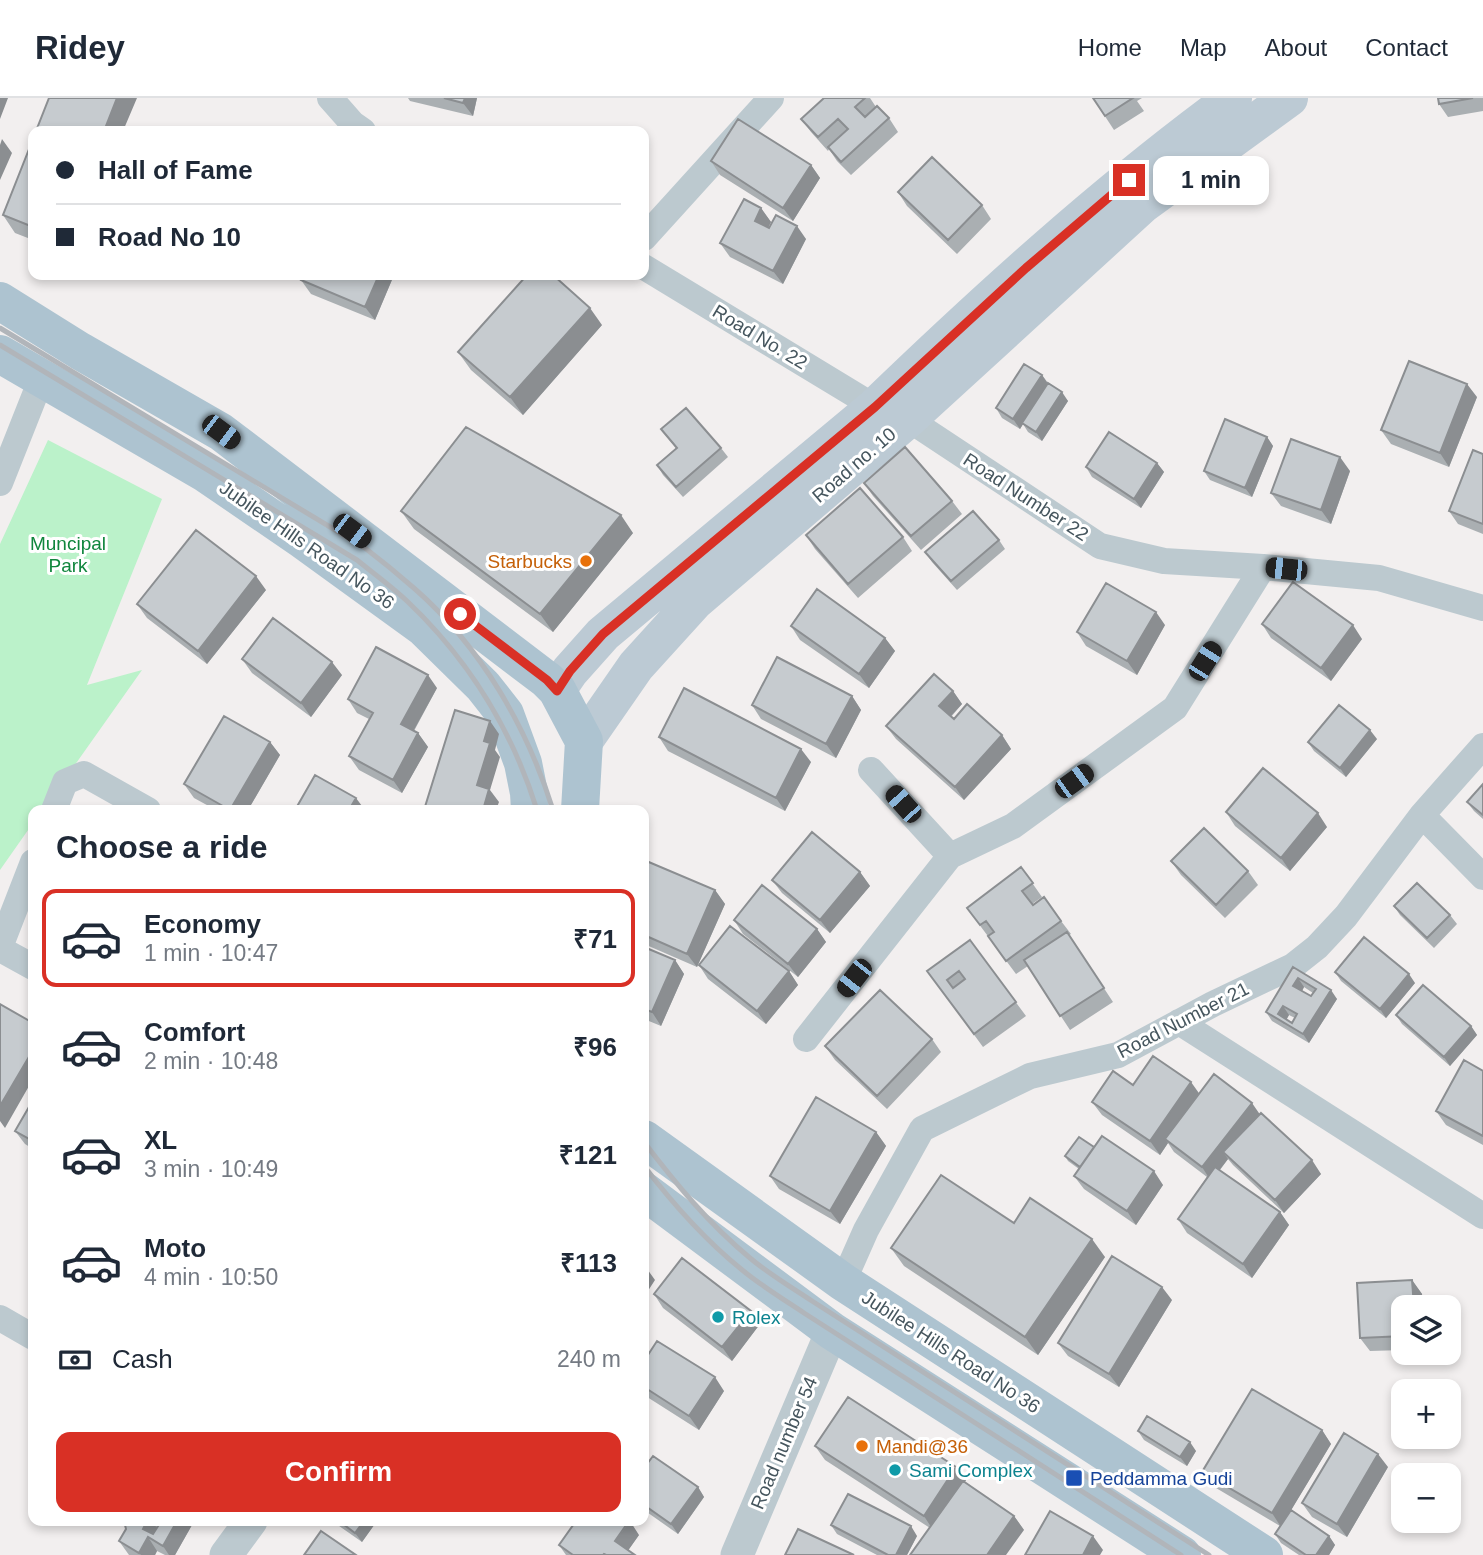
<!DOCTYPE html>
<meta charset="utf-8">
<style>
body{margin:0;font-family:Arial,sans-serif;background:#f6f6f7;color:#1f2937;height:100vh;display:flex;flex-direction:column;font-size:26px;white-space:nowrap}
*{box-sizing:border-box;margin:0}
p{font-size:23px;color:#747a83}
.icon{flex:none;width:38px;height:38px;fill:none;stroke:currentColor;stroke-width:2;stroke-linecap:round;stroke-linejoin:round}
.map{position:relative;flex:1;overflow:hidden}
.side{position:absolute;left:28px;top:707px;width:621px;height:721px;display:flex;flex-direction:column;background:#fff;border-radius:14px;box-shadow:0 4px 10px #0003}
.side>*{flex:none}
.banner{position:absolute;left:28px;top:28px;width:621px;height:154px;border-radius:14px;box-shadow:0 4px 10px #0003;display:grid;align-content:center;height:154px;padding:0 28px;background:#fff}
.tools{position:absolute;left:1391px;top:1197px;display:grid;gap:14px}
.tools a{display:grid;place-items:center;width:70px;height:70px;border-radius:14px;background:#fff;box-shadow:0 4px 10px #0003;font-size:35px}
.end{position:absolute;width:32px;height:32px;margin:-16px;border:9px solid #d93025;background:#fff;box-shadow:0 0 0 4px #fff}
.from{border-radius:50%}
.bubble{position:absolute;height:49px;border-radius:14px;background:#fff;box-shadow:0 4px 10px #0003;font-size:23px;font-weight:600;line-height:49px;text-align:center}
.car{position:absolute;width:21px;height:42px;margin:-21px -10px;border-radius:9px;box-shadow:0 0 5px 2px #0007;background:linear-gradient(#222 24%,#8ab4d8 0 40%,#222 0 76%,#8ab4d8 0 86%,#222 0)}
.banner b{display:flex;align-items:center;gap:24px;height:66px;font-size:26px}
.banner b+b{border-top:2px solid #e0e1e3}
.banner i{width:18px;height:18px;background:#1f2937}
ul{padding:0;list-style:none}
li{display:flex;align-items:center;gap:21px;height:98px;margin:0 14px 10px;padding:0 14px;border:4px solid transparent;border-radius:14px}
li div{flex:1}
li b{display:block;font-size:26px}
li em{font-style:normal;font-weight:600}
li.active{border-color:#d93025}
li>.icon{width:63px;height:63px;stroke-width:1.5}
h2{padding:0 28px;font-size:32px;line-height:84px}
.pay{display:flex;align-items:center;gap:18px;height:77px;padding:0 28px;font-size:26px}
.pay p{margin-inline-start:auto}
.cta{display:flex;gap:14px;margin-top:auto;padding:14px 28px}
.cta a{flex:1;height:80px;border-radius:14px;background:#d93025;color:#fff;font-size:28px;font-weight:600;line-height:80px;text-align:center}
header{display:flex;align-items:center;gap:42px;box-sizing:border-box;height:98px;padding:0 35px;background:#fff;border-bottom:2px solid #e0e1e3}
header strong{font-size:33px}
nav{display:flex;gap:38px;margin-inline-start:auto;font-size:24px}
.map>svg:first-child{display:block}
</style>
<header>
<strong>Ridey</strong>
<nav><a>Home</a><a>Map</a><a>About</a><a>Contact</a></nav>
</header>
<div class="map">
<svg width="1483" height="1457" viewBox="0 0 1483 1457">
<rect width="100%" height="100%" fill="#f2efef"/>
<path fill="#bbf2ca" d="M48,342L162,401L87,587L142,572L43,712H33V725L0,772V446Z"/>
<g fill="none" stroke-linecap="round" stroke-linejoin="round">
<path stroke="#bcc9cf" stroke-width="26" d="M330,0L353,26L363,33
M644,140L771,0
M644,169L875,309
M908,321L1100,448L1164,463L1263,469L1379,480L1483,510
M0,385L42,279
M871,672L950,758
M54,712L65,684L84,676L148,712
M1422,717L1483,779
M0,849L33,764
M0,851L33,869
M1179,924L1483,1118
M806,941L950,758L1013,728L1175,610L1263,469
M843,1184L866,1132L922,1031L1030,978L1118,957L1213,906L1293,868L1317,849L1346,818L1422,717L1483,648
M0,1220L33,1239"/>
<path stroke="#bcc9cf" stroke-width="33" d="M226,1457L251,1423
M737,1457L832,1233"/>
<path stroke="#bccad4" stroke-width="38" d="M557,592L570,573L603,536L875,309C988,200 1106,93 1233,0
M584,643L636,568L695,503L908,321L1142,107L1289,0"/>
<path stroke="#adc3d0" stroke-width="38" d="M0,203L80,253L221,334L547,582L557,592L584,643L580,712
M0,256L205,375L303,442L423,529L483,588L505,616L523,665L529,695L530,712
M644,1041L843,1184L1264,1457
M644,1093L832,1233L1182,1457"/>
<path stroke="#b1b5ba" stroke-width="5" d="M0,230L365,450C382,463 399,477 415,491C481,549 527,629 553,712
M0,247L357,462C373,475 391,488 407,503C468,561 512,632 537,712
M644,1044C676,1086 709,1126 750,1160C769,1176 791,1189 812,1203L1209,1457
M644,1068C673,1106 704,1141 741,1171C760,1187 783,1201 804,1215L1181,1457"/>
</g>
<path fill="#aaafb2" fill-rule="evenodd" d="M408,0H477L473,18L410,3Z
M824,0H870L876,9L889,20L898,34L851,77L837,63L829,51L828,53L811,34L801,21Z
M1093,0H1142L1137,3L1144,13L1114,32Z
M1438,0H1483V13L1448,19L1439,6Z
M33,41V142L15,135L3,117Z
M711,63L811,67L820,80L793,123L720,77Z
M898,94L982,107L991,121L957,156L907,108Z
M761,110L771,124L768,129L806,141L783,186L730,159L720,145Z
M394,177L375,222L311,196L301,182Z
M602,227L523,317L471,272L458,254Z
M1042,277L1048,285L1068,303L1042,343L1028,334L1023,326L1020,331L1002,320L996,310Z
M1477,299L1449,369L1391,346L1381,332Z
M661,331L721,350L728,359L683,399L663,377L657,367L676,350Z
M1267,339L1273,348L1252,399L1210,382L1204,373Z
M1483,356V436L1458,426L1449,413Z
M1157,365L1164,374L1141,410L1092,379L1086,369Z
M1350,373L1331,426L1281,408L1271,395Z
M864,385L952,403L962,416L921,452L873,398Z
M401,413L633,435L553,534L414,431Z
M806,437L903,439L912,453L858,500L815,451Z
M999,442L1005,451L957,492L932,464L925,454Z
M266,492L207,566L147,520L137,506Z
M1262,526L1362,541L1331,583L1271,540Z
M1165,527L1137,577L1086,548L1077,534Z
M791,528L885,540L895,553L869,590L800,542Z
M242,561L342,577L311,619L252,575Z
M437,590L414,633L418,635L428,649L402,695L359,672L349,658L369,621L357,615L348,601Z
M953,593L962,606L951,619L954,621L1002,637L1011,651L964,702L896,641L886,628Z
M852,598L861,612L836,660L761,621L752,607Z
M659,639L811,664L785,713L668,653Z
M1377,641L1346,679L1314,653L1308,644Z
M270,644L280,657L248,712H216L194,700L184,686Z
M1483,686V721L1474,713L1467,704Z
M1226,714L1327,729L1290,773L1235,728Z
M644,762L715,792L725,806L697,869L644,846Z
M1171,763L1248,773L1258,787L1225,820L1181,777Z
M1021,769L1042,799L1032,806L1061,823L1071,836L1069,837L1113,904L1070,932L1028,868L1016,876L967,810Z
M860,774L870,788L830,835L782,795L772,782Z
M1394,808L1450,817L1457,826L1434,850L1400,817Z
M734,822L817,831L826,844L798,879L743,836Z
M970,842L1026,918L983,949L937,886Z
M644,849L675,862L684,876L661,928L644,921Z
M699,867L789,873L798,887L766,926L708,881Z
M1293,869L1337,901L1309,945L1272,923L1266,914ZM1304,889L1313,895L1311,898L1302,893ZM1289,917L1295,920L1292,925L1286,922Z
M1335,874L1415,885L1386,920L1341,883Z
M1396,917L1471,928L1477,937L1450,968L1402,926Z
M932,941L941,954L887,1011L835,962L825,948Z
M1483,973V1047L1446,1027L1436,1013Z
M1133,987L1199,995L1259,1016L1321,1076L1284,1115L1233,1067L1228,1061L1220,1072L1280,1114L1289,1127L1252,1180L1187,1135L1178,1121L1207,1079L1174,1054L1168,1045L1160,1057L1102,1017L1092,1004Z
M33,1002V1051L25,1046L15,1033Z
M876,1034L886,1048L840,1126L779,1091L770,1078Z
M1094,1049L1163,1087L1136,1127L1084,1091L1074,1078L1079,1071L1068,1063L1065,1058Z
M1014,1125L1105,1159L1038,1257L904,1168L891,1150Z
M1412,1182L1422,1196L1423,1209H1404V1252L1370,1253L1360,1240Z
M654,1196L751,1213L760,1226L732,1263L663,1210Z
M1172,1202L1119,1289L1068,1258L1058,1245Z
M644,1263L724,1293L699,1332L644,1297Z
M1322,1332L1331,1346L1291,1412L1329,1438L1335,1447L1329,1457H1299L1281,1445L1275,1436L1280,1428L1211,1387L1202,1374Z
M1138,1333L1196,1353L1187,1368L1144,1342Z
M815,1348L966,1382L965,1384L1014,1418L1024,1432L930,1430L825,1362Z
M1388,1369L1347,1439L1312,1419L1302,1405Z
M644,1370L698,1389L704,1399L678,1436L644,1412Z
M124,1423H189L192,1427L175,1457H165L157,1453L155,1457H129L119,1443L126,1431Z
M332,1423H377L362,1444Z
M831,1427L917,1438L907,1457H877L837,1436Z
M639,1437L628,1452L635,1457H566L559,1447Z"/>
<path fill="#8b8e91" d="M0,0H8L0,21Z
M117,0H137L123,33H104Z
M465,0H477L473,18L463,5Z
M2,41L12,55L0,82V47Z
M811,67L820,80L793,123L783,110Z
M761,110L771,124L765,136L755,123Z
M797,128L806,141L783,186L773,173Z
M379,177H394L375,222L365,209Z
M590,210L602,227L523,317L510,299Z
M1042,277L1048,286L1020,331L1013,321Z
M1467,286L1477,299L1449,369L1440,355Z
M1062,294L1068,303L1042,343L1036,334Z
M1267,339L1273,348L1252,399L1245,390Z
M1340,359L1350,373L1331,426L1321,412Z
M1157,365L1164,374L1141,410L1134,401Z
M621,417L633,435L553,534L540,516Z
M256,478L266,492L207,566L198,553Z
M1156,514L1165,527L1137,577L1127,563Z
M1353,527L1362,541L1331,583L1321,570Z
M885,540L895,553L869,590L859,576Z
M332,564L342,577L311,619L301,605Z
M428,577L437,590L410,639L401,626Z
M953,593L962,606L948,621L939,608Z
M852,598L861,612L836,660L826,646Z
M490,623L499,636L495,652L500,659L490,692L499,704L496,712H483L477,687L484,643Z
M1370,632L1377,641L1346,679L1340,670Z
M418,635L428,649L402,695L393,682Z
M1002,637L1011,651L964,702L955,689Z
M270,644L280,657L248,712H230Z
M801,651L811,664L785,713L776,700Z
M356,700L365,712H349Z
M1318,715L1327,729L1290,773L1281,760Z
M860,774L870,788L830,835L820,822Z
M715,792L725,806L697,869L687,856Z
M817,831L826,844L798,879L788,866Z
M675,862L684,876L661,928L652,914Z
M789,873L798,887L766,926L757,913Z
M1409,876L1415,885L1386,920L1380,911Z
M1298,880L1304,889L1300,897L1293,888Z
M1331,892L1337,901L1309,945L1303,936Z
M1283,908L1289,917L1284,926L1278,916Z
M1471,928L1477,937L1450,968L1444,959Z
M33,952V981L5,1030L0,1023V1008Z
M1191,984L1201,998L1165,1041L1168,1045L1160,1057L1150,1043Z
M1252,1005L1261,1018L1223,1054L1228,1061L1211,1083L1202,1069Z
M876,1034L886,1048L840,1126L830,1113Z
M1312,1062L1321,1076L1284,1115L1275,1102Z
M1154,1073L1163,1087L1136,1127L1127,1113Z
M1280,1114L1289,1127L1252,1180L1243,1166Z
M1092,1141L1105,1159L1038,1257L1025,1239Z
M645,1168L655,1182L644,1199V1170Z
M1412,1182L1422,1196L1423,1209H1414Z
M1162,1189L1172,1202L1119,1289L1109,1276Z
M751,1213L760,1226L732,1263L722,1249Z
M715,1279L724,1293L699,1332L689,1318Z
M1322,1332L1331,1346L1281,1429L1272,1415Z
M1190,1344L1196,1353L1187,1368L1180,1359Z
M1378,1356L1388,1369L1347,1439L1337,1426Z
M956,1369L966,1382L933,1432L924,1418Z
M698,1389L704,1399L678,1436L671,1426Z
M1014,1418L1024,1432L1006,1457H987Z
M147,1423H152L159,1433L153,1442L143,1431Z
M177,1423H189L192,1427L175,1457H169L163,1448Z
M364,1423H377L362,1444L355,1435Z
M630,1423L639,1437L625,1457L615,1443Z
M911,1428L917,1438L907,1457H896Z
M1093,1438L1103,1452L1100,1457H1083Z
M1329,1438L1335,1447L1329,1457H1316Z
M148,1439L157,1453L155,1457H141L139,1455Z"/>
<path fill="#c6cbcf" stroke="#8b8e91" stroke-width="2" fill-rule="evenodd" d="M49,0H117L104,33H36Z
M444,0H465L463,5Z
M824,0H865L855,9L865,19L877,8L889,20L841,64L828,49L848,31L838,21L818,39L801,21Z
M1093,0H1133L1105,18Z
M1438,0H1473L1439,6Z
M738,21L811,67L783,110L711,63Z
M33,41V129L3,117Z
M932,59L982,107L948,142L898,94Z
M744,101L761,110L755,123L769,130L776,117L797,128L773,173L720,145Z
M304,177H379L365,209L301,182Z
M527,177H553L590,210L510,299L458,254Z
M1409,263L1467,286L1440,355L1381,332Z
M1024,266L1042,277L1013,321L996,310Z
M1048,285L1062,294L1036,334L1022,325Z
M686,310L721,350L676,389L657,367L677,350L661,331Z
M1225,321L1267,339L1245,390L1204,373Z
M466,329L621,417L540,516L401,413Z
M1109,334L1157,365L1134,401L1086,369Z
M1291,341L1340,359L1321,412L1271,395Z
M905,349L952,403L911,438L864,385Z
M1473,352L1483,356V426L1449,413Z
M860,390L903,439L848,486L806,437Z
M973,413L999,442L951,483L925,454Z
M196,432L256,478L198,553L137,506Z
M1293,484L1353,527L1321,570L1262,526Z
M1106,485L1156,514L1127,563L1077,534Z
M817,491L885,540L859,576L791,528Z
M273,520L332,564L301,605L242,561Z
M376,549L428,577L401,626L418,635L393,682L349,658L373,615L348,601Z
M777,559L852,598L826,646L752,607Z
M934,576L953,593L939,608L954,621L967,606L1002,637L955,689L886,628Z
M684,590L801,651L776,700L659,639Z
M1339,607L1370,632L1340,670L1308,644Z
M455,612L490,623L484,643L490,645L477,687L489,691L483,712H424Z
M224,618L270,644L230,712L184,686Z
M1263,670L1318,715L1281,760L1226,714Z
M315,677L356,700L349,712H295Z
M1483,686V717L1467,704Z
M1204,730L1248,773L1216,807L1171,763Z
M812,734L860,774L820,822L772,782Z
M644,762L715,792L687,856L644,837Z
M1021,769L1033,785L1022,793L1033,807L1044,799L1061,823L1006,863L988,838L994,834L986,823L980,827L967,810Z
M1417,785L1450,817L1427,840L1394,808Z
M762,787L817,831L788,866L734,822Z
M730,828L789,873L757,913L699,867Z
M1067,834L1104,890L1060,918L1024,862Z
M1364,839L1409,876L1380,911L1335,874Z
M970,842L1016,904L974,936L927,873ZM959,873L965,881L953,890L947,882Z
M644,849L675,862L652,914L644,911Z
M1293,869L1331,892L1303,936L1266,914ZM1298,880L1316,891L1311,898L1293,888ZM1283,908L1297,916L1292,925L1278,916Z
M1423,887L1471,928L1444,959L1396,917Z
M880,892L932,941L877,998L825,948Z
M0,906L33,925V952L0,1008Z
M1153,958L1191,984L1150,1043L1092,1004L1113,973L1133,987Z
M1464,962L1483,973V1038L1436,1013Z
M1214,976L1252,1005L1202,1069L1165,1041Z
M816,999L876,1034L830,1113L770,1078Z
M33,1002V1043L15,1033Z
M1261,1015L1312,1062L1275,1102L1223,1054Z
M1102,1038L1154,1073L1127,1113L1074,1078Z
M1079,1039L1094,1049L1080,1069L1065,1058Z
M1215,1069L1280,1114L1243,1166L1178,1121Z
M941,1077L1014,1125L1030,1100L1092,1141L1025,1239L891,1150Z
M1112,1158L1162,1189L1109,1276L1058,1245Z
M682,1160L751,1213L722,1249L654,1196Z
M1412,1182L1414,1209H1404V1238L1360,1240L1357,1185Z
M657,1243L715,1279L689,1318L644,1289V1263Z
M1252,1291L1322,1332L1272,1415L1202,1374Z
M848,1299L956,1369L924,1418L815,1348Z
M1147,1318L1190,1344L1180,1359L1138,1333Z
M1344,1335L1378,1356L1337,1426L1302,1405Z
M653,1358L698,1389L671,1426L644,1407V1370Z
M963,1383L1014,1418L987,1457H910Z
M848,1396L911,1428L896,1457H888L831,1427Z
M1291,1412L1329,1438L1316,1457H1306L1275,1436Z
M1050,1413L1093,1438L1083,1457H1025Z
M124,1423H147L143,1431L153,1436L160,1425L156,1423H177L163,1448L148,1439L139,1455L119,1443L126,1431Z
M339,1423H364L355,1435Z
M576,1423H629L615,1443L635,1457H606L604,1456L603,1457H573L559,1447Z
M798,1431L854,1457H785Z
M321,1433L356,1457H304Z"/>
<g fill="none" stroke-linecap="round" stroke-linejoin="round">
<path stroke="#d93025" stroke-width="9" d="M460,516L547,582L557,593L570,573L603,536L875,309L1026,170L1129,82"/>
</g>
<g fill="#e8710a" stroke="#fff" stroke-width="2.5">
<circle cx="586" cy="463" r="7"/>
<circle cx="862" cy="1348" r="7"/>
</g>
<g fill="#0f9aa8" stroke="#fff" stroke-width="2.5">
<circle cx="718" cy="1219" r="7"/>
<circle cx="895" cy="1372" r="7"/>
</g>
<rect fill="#1a4fb4" stroke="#fff" stroke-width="2.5" x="1065" y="1371" width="18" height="18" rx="3.5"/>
<g text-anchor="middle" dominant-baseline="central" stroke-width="6" stroke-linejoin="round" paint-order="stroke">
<g font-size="19" fill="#46565e" stroke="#fff">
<text transform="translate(760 239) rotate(31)">Road No. 22</text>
<text transform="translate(854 367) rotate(-41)">Road no. 10</text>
<text transform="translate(1026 399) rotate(33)">Road Number 22</text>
<text transform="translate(307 447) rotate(35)">Jubilee Hills Road No 36</text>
<text transform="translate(1183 922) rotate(-27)">Road Number 21</text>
<text transform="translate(951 1254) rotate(33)">Jubilee Hills Road No 36</text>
<text transform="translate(784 1345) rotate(-67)">Road number 54</text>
</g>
<g font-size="19" fill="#10863d" stroke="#fff">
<text x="68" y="445">Muncipal<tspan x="68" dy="22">Park</tspan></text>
</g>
<g font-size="19" fill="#c56008" stroke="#fff" text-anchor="end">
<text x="572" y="463">Starbucks</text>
<text x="876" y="1348" text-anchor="start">Mandi@36</text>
</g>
<g font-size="19" fill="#0d838f" stroke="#fff" text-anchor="start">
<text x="732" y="1219">Rolex</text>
<text x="909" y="1372">Sami Complex</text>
</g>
<g font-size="19" fill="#164399" stroke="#fff" text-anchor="start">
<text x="1090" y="1380">Peddamma Gudi</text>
</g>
</g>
</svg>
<div class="tools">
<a><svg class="icon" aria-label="layers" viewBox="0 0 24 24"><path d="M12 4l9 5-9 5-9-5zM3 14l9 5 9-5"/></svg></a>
<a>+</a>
<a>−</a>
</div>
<i class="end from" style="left:460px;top:516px"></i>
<i class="end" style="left:1129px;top:82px"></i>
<div class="bubble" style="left:1153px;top:58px;width:116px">1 min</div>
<i class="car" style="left:221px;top:334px;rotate:127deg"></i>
<i class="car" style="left:352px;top:433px;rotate:127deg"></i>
<i class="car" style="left:1286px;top:471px;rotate:276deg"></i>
<i class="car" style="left:1205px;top:563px;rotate:32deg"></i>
<i class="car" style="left:1074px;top:683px;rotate:54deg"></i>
<i class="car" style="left:903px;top:706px;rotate:318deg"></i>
<i class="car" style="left:854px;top:880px;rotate:218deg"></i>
<div class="banner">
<b><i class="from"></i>Hall of Fame</b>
<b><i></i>Road No 10</b>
</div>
<section class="side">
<h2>Choose a ride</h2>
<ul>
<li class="active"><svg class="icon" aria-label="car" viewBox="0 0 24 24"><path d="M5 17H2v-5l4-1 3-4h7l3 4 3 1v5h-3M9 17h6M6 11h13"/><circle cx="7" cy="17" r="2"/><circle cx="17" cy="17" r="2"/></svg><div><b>Economy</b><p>1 min · 10:47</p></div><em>₹71</em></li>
<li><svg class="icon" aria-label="car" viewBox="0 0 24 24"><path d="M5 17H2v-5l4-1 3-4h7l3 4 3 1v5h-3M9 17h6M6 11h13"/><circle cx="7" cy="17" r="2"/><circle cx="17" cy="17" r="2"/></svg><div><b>Comfort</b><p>2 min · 10:48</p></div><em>₹96</em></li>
<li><svg class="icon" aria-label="car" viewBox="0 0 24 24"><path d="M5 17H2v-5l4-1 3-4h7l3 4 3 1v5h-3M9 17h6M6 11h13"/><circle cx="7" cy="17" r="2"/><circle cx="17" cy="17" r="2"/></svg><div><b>XL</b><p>3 min · 10:49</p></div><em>₹121</em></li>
<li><svg class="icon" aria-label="car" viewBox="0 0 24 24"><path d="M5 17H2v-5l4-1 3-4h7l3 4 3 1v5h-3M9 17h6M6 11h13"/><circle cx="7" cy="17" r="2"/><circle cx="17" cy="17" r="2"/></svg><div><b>Moto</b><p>4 min · 10:50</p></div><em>₹113</em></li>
</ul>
<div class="pay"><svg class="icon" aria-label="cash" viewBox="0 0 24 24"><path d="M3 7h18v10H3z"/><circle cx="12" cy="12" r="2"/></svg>Cash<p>240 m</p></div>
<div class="cta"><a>Confirm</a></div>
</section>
</div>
